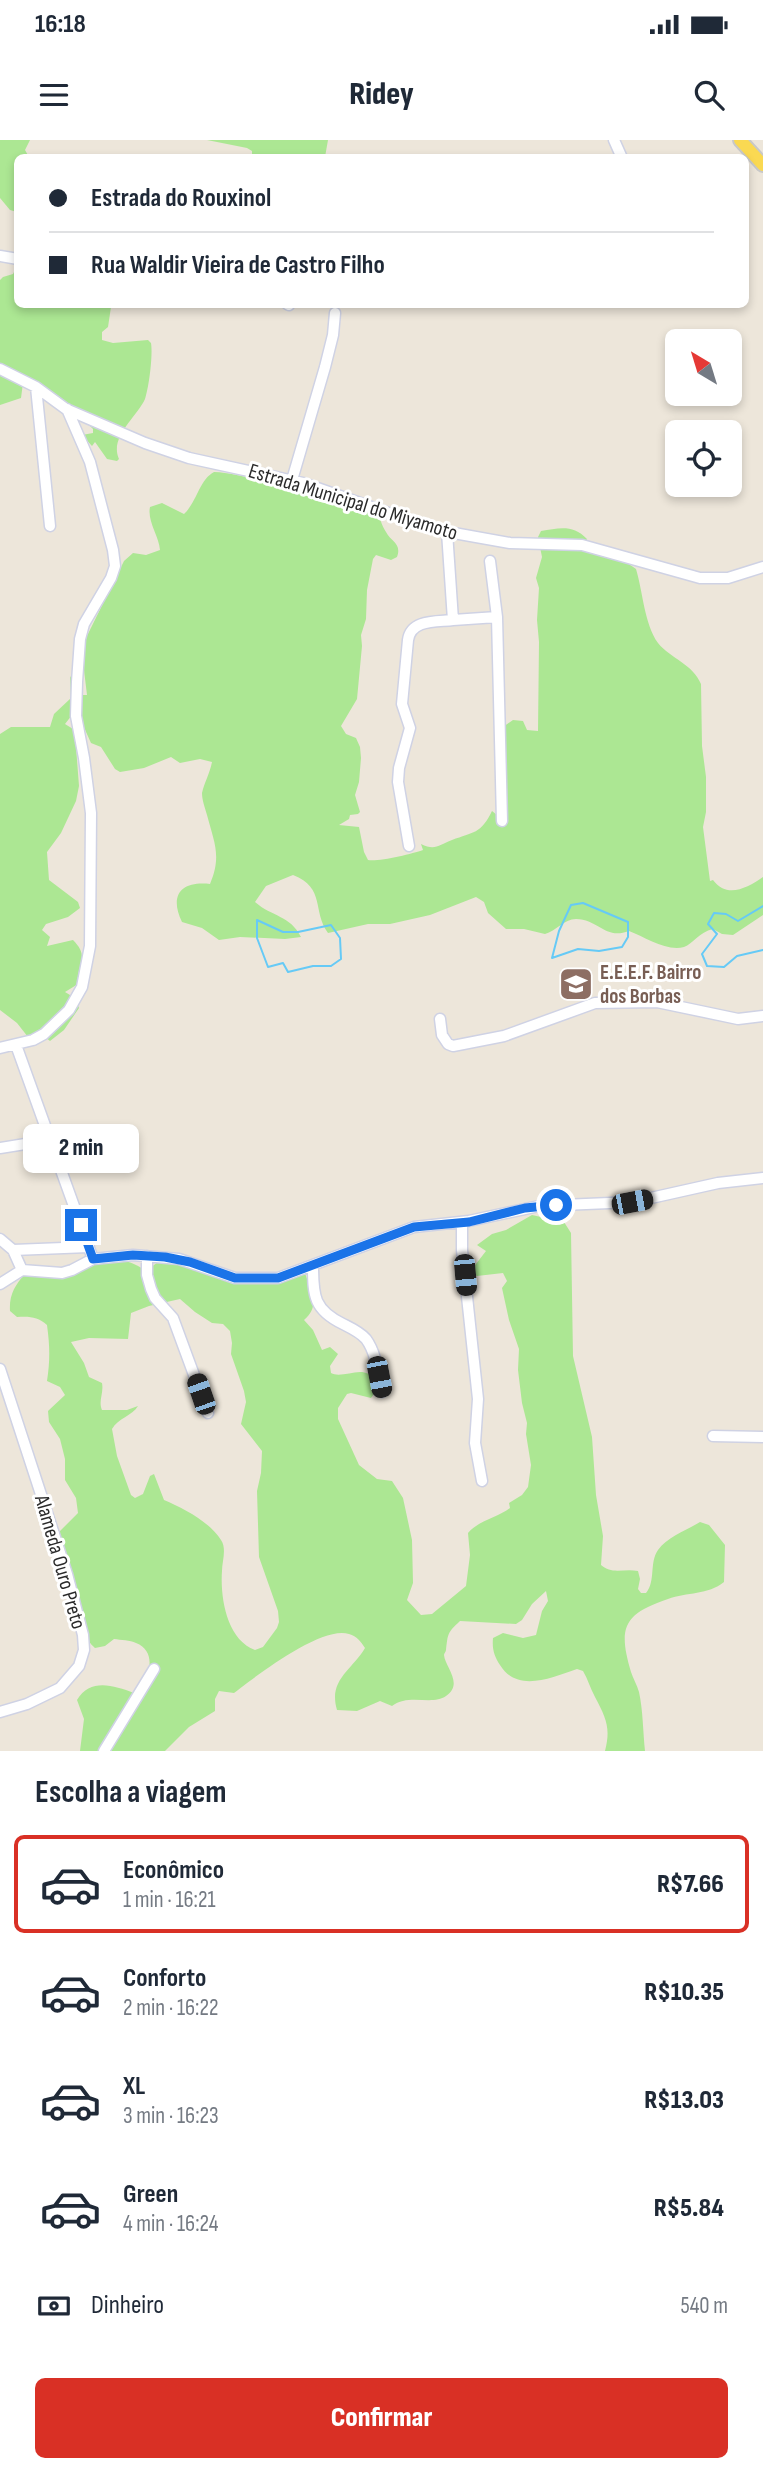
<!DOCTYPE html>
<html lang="pt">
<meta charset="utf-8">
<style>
body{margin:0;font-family:"Sofia Sans Condensed",sans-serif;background:#f6f6f7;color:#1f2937;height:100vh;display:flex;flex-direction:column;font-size:26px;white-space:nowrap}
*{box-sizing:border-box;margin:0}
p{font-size:23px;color:#747a83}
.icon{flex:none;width:38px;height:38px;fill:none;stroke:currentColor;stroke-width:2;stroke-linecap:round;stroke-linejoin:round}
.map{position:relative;height:1611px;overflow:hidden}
.sheet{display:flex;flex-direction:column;background:#fff;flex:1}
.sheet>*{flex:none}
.banner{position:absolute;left:14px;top:14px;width:735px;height:154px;border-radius:10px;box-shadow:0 4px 10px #0003;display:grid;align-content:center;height:154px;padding:0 35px;background:#fff}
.needle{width:46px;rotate:322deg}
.controls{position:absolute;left:665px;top:189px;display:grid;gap:14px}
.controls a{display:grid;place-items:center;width:77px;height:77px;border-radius:10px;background:#fff;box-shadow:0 4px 10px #0003;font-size:35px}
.end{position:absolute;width:32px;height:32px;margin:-16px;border:9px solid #1a73e8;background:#fff;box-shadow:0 0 0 4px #fff}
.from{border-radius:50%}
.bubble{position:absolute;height:49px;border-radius:10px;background:#fff;box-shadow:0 4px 10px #0003;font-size:23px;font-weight:800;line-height:49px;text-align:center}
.car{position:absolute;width:21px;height:42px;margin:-21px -10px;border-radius:9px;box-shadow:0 0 5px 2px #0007;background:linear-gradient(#222 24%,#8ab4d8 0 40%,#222 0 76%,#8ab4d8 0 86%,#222 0)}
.banner b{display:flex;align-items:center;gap:24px;height:66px;font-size:26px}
.banner b+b{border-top:2px solid #e0e1e3}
.banner i{width:18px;height:18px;background:#1f2937}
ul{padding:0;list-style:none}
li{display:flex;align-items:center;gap:21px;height:98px;margin:0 14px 10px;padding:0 21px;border:4px solid transparent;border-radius:10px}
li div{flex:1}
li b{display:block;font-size:26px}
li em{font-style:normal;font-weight:800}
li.selected{border-color:#d93025}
li>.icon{width:63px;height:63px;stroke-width:1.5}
h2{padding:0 35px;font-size:32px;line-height:84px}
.pay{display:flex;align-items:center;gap:18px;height:77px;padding:0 35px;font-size:26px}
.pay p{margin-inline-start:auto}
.action{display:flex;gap:14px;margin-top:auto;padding:14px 35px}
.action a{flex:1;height:80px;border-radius:10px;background:#d93025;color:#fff;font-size:28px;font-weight:800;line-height:80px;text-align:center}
.status{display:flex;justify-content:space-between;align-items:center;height:49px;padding:0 35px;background:#fff;direction:ltr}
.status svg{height:19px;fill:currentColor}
header{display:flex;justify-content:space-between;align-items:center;height:91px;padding:0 35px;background:#fff;font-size:32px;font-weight:800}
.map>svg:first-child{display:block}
</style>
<div class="status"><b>16:18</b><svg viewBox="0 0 49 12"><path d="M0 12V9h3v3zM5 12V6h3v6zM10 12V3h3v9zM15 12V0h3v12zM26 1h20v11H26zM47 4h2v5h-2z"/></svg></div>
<header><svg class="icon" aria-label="menu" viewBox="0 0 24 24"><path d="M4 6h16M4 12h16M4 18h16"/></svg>Ridey<svg class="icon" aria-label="search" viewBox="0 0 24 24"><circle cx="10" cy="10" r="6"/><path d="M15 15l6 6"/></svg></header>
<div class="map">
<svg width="763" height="1611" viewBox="0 0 763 1611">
<rect width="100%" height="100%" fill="#ede6da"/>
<path fill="#ace793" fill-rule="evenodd" d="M0,0H30L25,10L29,17L18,18L17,72L10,70L0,58Z
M207,0H328L325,17L252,18V11L247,8Z
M17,126L18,164L114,165L111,167L108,187L102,192V200L113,203L148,200L151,203C153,215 149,247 145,259C137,277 109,297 119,319L117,321L107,319L95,302L92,306L82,295L93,293V289L71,267L23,243L21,258L0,265V140L3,137L13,134Z
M214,332C237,333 257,341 280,345C312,352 328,349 358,368L366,366L378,369C379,377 382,386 386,392C391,402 402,403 397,417L391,420L376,415L373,419L367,450L366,479L361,495L362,506L357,559L341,586L346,594L356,598L360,607L361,618L359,642L355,655L360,672L358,674L350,675L349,679L339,685L359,687L364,712L368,720C378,722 412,714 423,710L421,704C435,711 439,705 452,700C473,692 481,694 492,671L502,679L506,638L503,587L513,580L523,581L527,590L538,591L539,502L537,480L539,448L536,438L542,417L538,397L541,391C559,388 573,384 587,399L584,405L626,422L636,429C643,452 644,483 658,503C671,519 693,524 701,544L702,606L706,637V672L703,687L710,741L713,740C727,759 747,748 763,737V775L733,795L722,794L713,789C699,792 693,804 684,807C667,812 645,797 629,791C605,800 600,780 576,779C564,779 556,791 545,794L524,789H506L488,773L484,762L476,757L430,775L390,784H368L328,793C312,771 326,748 293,735L266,746L255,762C272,777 290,775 301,797L285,799L240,797L219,800L202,788L182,782C169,755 181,741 210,744C222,716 214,702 207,675C205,668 202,660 202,653C204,643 210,633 212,622L200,619L180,623L171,617L144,628L120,632L115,629L101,607L91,603L82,583L72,575L65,584L73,589L75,594L79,646L76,661L61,693L47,712L49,740L78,762L80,768L68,777L46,784L42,790L50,797L47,806L73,800C91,818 76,824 78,844L65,852L75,858L79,868L64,890L50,901L45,897H28L17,883L0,870V594L11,587H50L54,574L71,558L70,536L81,555H87L83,522L84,502L124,421L133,413L146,415L160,410C159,396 147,381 150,367L162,363L184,374C197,362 199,340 214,332Z
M532,1075L564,1082L571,1093L573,1216L592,1297L596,1355L603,1396L601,1425C612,1435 624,1428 638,1431L640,1439L638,1449L641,1453H646C656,1441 649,1423 658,1410C667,1397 687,1390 700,1382L709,1385L725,1405L724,1442C708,1455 687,1452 668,1459C623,1474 618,1488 631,1532C633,1538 637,1545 639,1552C643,1570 643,1592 645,1611H605C611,1588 606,1578 595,1557C590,1548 588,1539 583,1531L577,1529C551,1538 517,1553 500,1525C494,1516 492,1509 493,1498L503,1493L523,1498L536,1495L542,1471L548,1461L546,1451L532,1464L522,1480L516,1484L460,1481C447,1493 448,1494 446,1510C446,1512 444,1513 444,1515C445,1527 464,1544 446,1556C432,1566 409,1553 392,1566L380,1561L357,1571L337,1570C328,1540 352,1530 365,1508C361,1502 357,1496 349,1494C322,1485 256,1536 234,1553L219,1551L215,1559V1571L189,1587L165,1611H80L84,1579L77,1560C90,1538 113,1545 134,1553C149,1542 159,1512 136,1503C130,1500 121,1500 114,1499L105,1506L95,1508C83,1498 78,1476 80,1460L61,1432L63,1422L58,1393L78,1373L76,1358L65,1340V1319L60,1299L49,1282L48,1271L65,1255L60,1247L47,1241C50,1221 50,1207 47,1185C38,1177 30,1176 17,1177L10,1171C9,1155 15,1145 25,1134C42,1132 59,1132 76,1129C105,1125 118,1111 146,1131L158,1122L165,1120L229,1137L305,1133C311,1152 321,1165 304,1180L313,1190L322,1210L330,1207L338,1214L330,1226L331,1233C343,1240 366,1222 374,1241C377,1247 375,1253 371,1258L351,1253L347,1254L338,1268V1279L359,1325L377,1339L392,1341L403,1358L412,1400L413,1443L407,1460L421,1475L432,1474L466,1446L470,1415L468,1393C479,1380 497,1378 510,1368L509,1363L522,1355L528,1347L531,1325L526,1294L527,1283L522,1263L518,1230L519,1209L509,1180L502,1148L507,1141L503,1133L477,1136L469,1133L486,1111L477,1105L492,1094L506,1090ZM180,1159L195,1172L212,1183L223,1184L230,1191L232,1203L231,1214L244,1251L246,1262L241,1284L262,1311L261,1333L257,1351L259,1417L278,1471L279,1482L277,1488L263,1507L255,1510C227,1500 220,1458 222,1431C222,1421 227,1409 221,1400C210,1382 183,1368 164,1360L154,1334L150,1336L143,1354L135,1358L131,1355L117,1316L112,1289C118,1278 132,1276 138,1266L127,1270H102C98,1261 104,1253 102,1243L89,1237L84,1223L71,1202L89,1198L128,1199L131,1173L149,1166Z"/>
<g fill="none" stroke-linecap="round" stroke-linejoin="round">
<path stroke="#66caf6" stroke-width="2" d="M583,763L628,782V797L622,807L599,811L578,809L552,818L559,791L571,765Z
M763,766L738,781L726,774L714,773L708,784L717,794L702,814L707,826L724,827L737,816L763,810
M257,780L283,792H298L331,785L340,798L341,819L331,826H313L288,832L283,823L268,827L257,798Z"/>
<g stroke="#cfd2e4" stroke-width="13">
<path id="minor" d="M614,0L622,18
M0,116L18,119
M287,164L289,165
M0,229L36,247L66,269L145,303L189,318L303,343L437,390L510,403L582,405L700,438H728L763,427
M36,247L50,386
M292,340L325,227L333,195L335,173
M497,477L502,681
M453,480L497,477L490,421
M409,706L398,642L399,628L410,588L402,564L408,500C411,479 437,482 453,480L447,392
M440,879L442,895L448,904L453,906L504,896L595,863L657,862L738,879L763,876
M16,905L93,1119
M0,908L33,900L44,894L69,870L82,847L90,806L91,673L84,618L76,576L77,542L80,499L84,484L111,438L115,426L113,410L90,322L67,269
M0,1008L50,1000
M462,1082V1110L478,1259L475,1303L482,1341
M0,1099L13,1110L89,1107
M13,1110L22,1130
M147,1116V1135L151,1149L155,1158L173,1178L208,1273
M313,1126C313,1156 314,1170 343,1184C351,1188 360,1192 366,1199C377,1214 378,1235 382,1252
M0,1144L22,1130L62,1133L72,1130L93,1119L133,1115L179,1119L235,1138H278L414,1087L469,1081L539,1066L633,1062L718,1043L763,1038
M0,1229L67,1434L83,1495L84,1510L79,1526L60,1548L27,1564L0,1572
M713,1296L763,1297
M104,1611L154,1529"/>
</g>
<g stroke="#c8c8c8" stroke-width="16">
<path id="major" d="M740,0L763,25"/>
</g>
<use href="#minor" stroke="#fff" stroke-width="10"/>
<use href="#major" stroke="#fad952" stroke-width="12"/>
</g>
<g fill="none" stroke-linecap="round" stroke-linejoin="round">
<path stroke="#1a73e8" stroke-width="9" d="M81,1085L93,1119L133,1115L165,1117L190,1122L235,1138H278L414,1087L469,1082L525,1068L556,1065"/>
</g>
<defs>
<g id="school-square" transform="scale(1.75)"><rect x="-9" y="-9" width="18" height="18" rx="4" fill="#8d6e63" stroke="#fff"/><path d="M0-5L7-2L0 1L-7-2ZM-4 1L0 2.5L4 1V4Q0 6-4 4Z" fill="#fff"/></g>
</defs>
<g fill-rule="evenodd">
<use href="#school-square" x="576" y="844"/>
</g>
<g text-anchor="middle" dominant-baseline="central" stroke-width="6" stroke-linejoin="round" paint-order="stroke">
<g font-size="21" fill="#2a2a2a" stroke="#fff">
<text transform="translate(353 362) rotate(17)">Estrada Municipal do Miyamoto</text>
<text transform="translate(60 1422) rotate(74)">Alameda Ouro Preto</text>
</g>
<g font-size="21" font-weight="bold" fill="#785e54" stroke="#fff" text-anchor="start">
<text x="600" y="832">E.E.E.F. Bairro<tspan x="600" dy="24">dos Borbas</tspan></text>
</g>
</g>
</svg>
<div class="controls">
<a><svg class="needle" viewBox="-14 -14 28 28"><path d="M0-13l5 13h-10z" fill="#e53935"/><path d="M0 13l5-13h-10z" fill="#747a83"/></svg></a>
<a><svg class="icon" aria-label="locate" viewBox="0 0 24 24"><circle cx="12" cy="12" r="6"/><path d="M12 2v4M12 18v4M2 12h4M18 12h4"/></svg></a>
</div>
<i class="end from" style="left:556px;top:1065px"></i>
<i class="end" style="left:81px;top:1085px"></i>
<div class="bubble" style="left:23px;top:984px;width:116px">2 min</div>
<i class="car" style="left:632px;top:1062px;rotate:79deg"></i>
<i class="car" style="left:465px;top:1135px;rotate:175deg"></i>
<i class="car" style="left:379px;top:1237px;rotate:169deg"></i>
<i class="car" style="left:201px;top:1254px;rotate:341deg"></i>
<div class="banner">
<b><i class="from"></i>Estrada do Rouxinol</b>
<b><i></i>Rua Waldir Vieira de Castro Filho</b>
</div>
</div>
<section class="sheet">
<h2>Escolha a viagem</h2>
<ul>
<li class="selected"><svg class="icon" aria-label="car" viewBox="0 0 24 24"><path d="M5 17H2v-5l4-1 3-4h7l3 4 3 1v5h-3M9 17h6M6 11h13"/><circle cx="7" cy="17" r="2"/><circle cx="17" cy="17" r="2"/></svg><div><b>Econômico</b><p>1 min · 16:21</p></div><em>R$7.66</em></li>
<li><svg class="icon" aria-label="car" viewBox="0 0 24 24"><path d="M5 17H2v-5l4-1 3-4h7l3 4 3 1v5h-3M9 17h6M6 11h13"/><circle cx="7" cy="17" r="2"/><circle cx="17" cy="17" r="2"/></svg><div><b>Conforto</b><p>2 min · 16:22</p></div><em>R$10.35</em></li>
<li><svg class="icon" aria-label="car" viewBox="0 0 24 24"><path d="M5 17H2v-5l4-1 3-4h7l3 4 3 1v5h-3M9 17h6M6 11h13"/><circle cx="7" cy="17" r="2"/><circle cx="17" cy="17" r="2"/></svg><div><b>XL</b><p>3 min · 16:23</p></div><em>R$13.03</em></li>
<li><svg class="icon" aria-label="car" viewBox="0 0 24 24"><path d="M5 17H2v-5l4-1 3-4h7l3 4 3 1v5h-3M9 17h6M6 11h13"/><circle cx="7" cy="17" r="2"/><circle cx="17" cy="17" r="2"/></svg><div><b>Green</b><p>4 min · 16:24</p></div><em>R$5.84</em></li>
</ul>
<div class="pay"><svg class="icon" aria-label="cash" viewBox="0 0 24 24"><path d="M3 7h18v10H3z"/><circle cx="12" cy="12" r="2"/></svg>Dinheiro<p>540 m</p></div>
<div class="action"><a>Confirmar</a></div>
</section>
